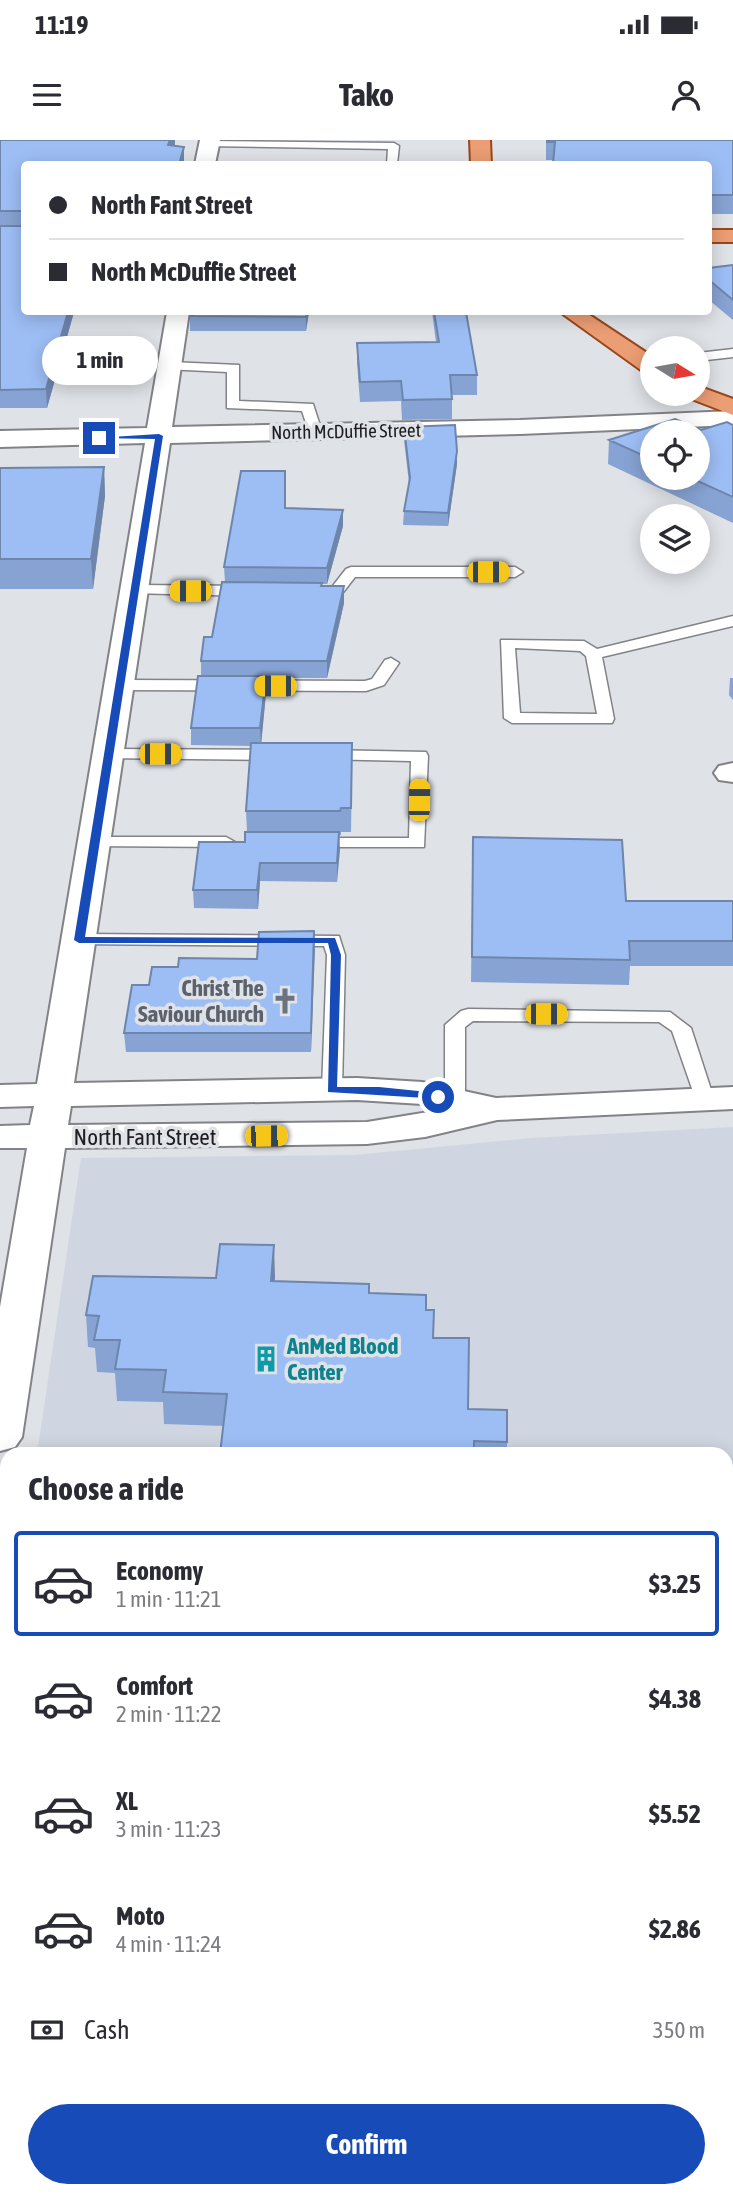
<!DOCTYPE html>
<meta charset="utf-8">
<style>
body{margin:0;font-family:"Asap Condensed",sans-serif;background:#f7f7f7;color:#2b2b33;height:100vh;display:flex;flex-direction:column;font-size:26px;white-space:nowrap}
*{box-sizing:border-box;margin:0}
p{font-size:23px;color:#7c7c81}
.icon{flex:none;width:38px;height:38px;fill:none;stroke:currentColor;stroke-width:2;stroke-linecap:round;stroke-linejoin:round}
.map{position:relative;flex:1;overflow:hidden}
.details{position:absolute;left:0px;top:1307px;width:733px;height:751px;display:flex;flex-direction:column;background:#fff;border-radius:21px 21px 0 0;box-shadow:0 4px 18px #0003}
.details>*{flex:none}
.banner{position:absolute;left:21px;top:21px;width:691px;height:154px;border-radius:7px;box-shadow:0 4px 18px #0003;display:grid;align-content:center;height:154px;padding:0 28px;background:#fff}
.needle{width:46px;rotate:101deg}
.tools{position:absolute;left:640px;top:196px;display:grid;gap:14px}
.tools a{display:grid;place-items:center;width:70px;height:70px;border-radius:50%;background:#fff;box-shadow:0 4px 18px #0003;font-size:35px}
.end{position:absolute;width:32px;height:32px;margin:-16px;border:9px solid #174bb7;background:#fff;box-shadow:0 0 0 4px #fff}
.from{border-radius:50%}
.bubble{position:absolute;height:49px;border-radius:24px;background:#fff;box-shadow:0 4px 18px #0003;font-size:23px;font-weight:700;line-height:49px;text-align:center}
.car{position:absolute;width:21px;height:42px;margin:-21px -10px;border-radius:9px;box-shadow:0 0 5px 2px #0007;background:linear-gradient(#f5c518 24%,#345 0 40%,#f5c518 0 76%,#345 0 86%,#f5c518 0)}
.banner b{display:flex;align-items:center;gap:24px;height:66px;font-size:26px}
.banner b+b{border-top:2px solid #e1e1e2}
.banner i{width:18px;height:18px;background:#2b2b33}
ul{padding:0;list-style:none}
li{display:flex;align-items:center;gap:21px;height:105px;margin:0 14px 10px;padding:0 14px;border:4px solid transparent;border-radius:7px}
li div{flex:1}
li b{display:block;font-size:26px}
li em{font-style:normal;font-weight:700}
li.active{border-color:#174bb7}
li>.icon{width:63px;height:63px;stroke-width:1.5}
h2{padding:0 28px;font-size:32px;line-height:84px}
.pay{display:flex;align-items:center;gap:18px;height:77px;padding:0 28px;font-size:26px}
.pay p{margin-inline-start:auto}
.button{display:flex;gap:14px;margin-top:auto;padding:14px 28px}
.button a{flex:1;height:80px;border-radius:42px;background:#174bb7;color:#fff;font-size:28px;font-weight:700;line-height:80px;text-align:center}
.status{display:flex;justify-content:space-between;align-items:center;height:49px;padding:0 35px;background:#fff;direction:ltr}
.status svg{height:19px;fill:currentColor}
header{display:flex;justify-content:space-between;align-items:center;height:91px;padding:0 28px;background:#fff;font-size:32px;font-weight:700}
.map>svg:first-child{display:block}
</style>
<div class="status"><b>11:19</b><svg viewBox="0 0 49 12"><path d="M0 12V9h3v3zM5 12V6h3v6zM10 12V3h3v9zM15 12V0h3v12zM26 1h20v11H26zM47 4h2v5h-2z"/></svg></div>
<header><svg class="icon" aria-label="menu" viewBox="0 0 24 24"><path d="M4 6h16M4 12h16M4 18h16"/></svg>Tako<svg class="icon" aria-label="person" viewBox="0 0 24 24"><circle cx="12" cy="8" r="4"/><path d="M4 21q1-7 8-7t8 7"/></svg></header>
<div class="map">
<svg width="733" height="2057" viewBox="0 0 733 2057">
<rect width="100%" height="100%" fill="#dfe2e6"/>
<path fill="#d0d6e1" d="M733,987V1687L726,1688V1314H37L81,1018L355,1015L530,998Z
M7,1514V1714H0V1561Z"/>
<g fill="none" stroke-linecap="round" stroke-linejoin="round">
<g stroke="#818387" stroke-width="3">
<path id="lane" d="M209,1L394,3L399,6L397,24H387L388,9L205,6V2Z
M733,209V217L698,221V213Z
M170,222L239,225V261L313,264L322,292L310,295L302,271L227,268V232L165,229V223Z
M351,427H515L523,432L515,437H355L341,455L315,457L307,452L315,447H332L346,429Z
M135,445L248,446L256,451L248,456L130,453V447Z
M733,476V486L602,517L614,579L612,583H512L504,578L501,500L584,501L597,509ZM515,508L580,511L586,516L597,574L520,573Z
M391,518L399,523L384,545L366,551L120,550L112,545L120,540L365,541L372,539L385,520Z
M108,609L279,610L287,615L279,620L102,618L100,614Z
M325,610L426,612L428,616L424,707H304L301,703L310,698H409L411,621L319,619L317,615Z
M95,697H226L235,702L226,707L89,706L86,702L89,698Z
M79,794L339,796L345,815L342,950L332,956L322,950L327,815L324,806L72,804L70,800L72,796Z
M468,869L670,872L691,888L714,959L704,965L697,963L672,891L659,882L473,881L465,887V960L455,966L448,964L445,960V885L461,871Z"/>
</g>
<g stroke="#818387" stroke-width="4">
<path id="street" d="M733,623V642L719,640L714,633L719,626Z"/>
</g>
<g stroke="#818387" stroke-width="4">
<path id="secondary" d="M200,0H220L215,24H195Z
M167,172H189L172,287L520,280L733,271V285L520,294L170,303L74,943L357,938L422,942L496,958L733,947V969L497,980L425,997L367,1004L65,1008L22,1297L15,1307L0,1311V1167L27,1008H0V986L30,985L34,966L0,967V945L37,944L145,303L0,307V291L147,288ZM357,960L422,964L447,969L367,982L68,985L71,966Z
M726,1729H733V1769H726Z
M0,1737H7V1779L0,1777Z"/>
</g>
<g stroke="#9b461a" stroke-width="4">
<path id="primary" d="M470,0H490L491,24H471Z
M709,90H733V102H709Z
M560,172H585L653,217V235L645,233Z
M698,246L733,259V275L689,258L686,254H698Z"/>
</g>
<use href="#lane" fill="#fff" fill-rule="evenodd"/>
<use href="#street" fill="#fff" fill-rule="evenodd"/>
<use href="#secondary" fill="#fff" fill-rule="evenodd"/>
<use href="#primary" fill="#eb9d73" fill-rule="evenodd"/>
</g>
<path fill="#87a3d3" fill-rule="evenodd" d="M0,0L175,4L174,5L184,7V24H24L74,172L47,268H0Z
M546,0H733V74H709V24H553V20H546Z
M733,125V180L709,160V128Z
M199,172H309L306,191H190V176Z
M432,172H466L477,235V255H452V279L402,280L401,261L360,262L357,223V203L436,202Z
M675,279L701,290L727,282L733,285V383L608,324L609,300ZM653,292H698V338H653Z
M404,287L457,324L448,386L403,385L404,371L409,343L404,300Z
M104,327L105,356L93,449H0V328Z
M286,368L343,386L327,444H322V446L344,463L327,538H266V553L261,603L352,626L351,692H341V695H339L337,742L260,741L258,769L194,768L193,750L245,702L247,692L246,671L251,606L191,605V588L201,536V521L212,497L225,442L224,427Z
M730,538H733V560L729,555Z
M473,697L626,761H733V826H630L629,845L471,842Z
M314,791L311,912H126L124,893L178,827L257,819Z
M275,1137V1142L369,1144V1153L426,1170L433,1198L468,1269L507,1270V1314H220L224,1286L164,1284L163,1262L117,1261L115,1233L97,1232L95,1208L88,1207L86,1175L216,1138Z"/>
<path fill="#6e85ac" d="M170,0H175V4L169,20L168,5Z
M184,7V24H179Z
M68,172H74L47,268L46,249Z
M307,172H309L306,191V177Z
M457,311V324L448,386V373Z
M104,327L105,356L93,449L91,419Z
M343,370V386L327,444V428Z
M344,446V463L327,538V521Z
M266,536V553L261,606L260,588Z
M339,692L340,710L337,742V723Z
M260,723V741L258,769L257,750Z
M314,791L315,810L311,912V893Z
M274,1105L275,1137L271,1174V1141Z"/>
<path fill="#9dbef5" stroke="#6e85ac" stroke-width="2" d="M0,0H170L168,5L184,7L179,24H24V71H0Z
M547,0H733V55H709V24H571V23H553L555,2H547Z
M0,86H24V172H68L46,249L0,250Z
M733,125V160L709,140V128Z
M199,172H307L306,177L190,176Z
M434,172H466L477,235H450L452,259L403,260L401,241L360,242L357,203L439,202Z
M675,279L701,290L727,282L733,285V357L691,338H698V292H653V320L609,300Z
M455,285L457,311L448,373L404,371L410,338L404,287Z
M104,327L91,419H0V328Z
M241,331H285V368L343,370L327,428L224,427Z
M222,442L322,443L321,446H344L327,521H201L204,497H212Z
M198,536H266L260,588H191Z
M251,603H352L351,668H341L340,671H246Z
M245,692H339L337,723H260L257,750H193L199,702H245Z
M473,697L622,700L626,761H733V801H629L630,820L472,817Z
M314,791L311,893H124L132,845H149L152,827H178L179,818L257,819L259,792Z
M220,1104L274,1105L271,1141L369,1144V1153L426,1155V1170H434L433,1198H469L468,1269L507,1270V1302L474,1301V1311L427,1310V1314H220L227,1254L163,1252L166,1230L115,1229L120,1200H94L99,1176L86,1175L93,1136L216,1138Z"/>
<path fill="#174bb7" d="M159,294L163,296L85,797L335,798L341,815L337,947H379L438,953L442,954V959L328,952L331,815L328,803H79L74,800L155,299L95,298Z"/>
<defs>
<g id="church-bare" transform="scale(2.1)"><path d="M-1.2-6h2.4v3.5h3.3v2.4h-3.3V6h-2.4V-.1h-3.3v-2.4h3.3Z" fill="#6b7280" stroke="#dfe2e6" stroke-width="2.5" paint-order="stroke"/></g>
<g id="building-bare" transform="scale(2.1)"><path d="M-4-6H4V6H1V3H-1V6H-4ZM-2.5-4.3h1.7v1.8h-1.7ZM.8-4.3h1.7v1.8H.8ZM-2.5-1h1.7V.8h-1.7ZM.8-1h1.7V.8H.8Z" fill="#0f9aa8" stroke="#dfe2e6" stroke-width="2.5" paint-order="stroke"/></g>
</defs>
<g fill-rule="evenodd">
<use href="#church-bare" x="285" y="861"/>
<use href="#building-bare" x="266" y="1219"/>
</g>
<g text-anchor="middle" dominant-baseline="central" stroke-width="7" stroke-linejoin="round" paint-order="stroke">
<g font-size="19" fill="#1e1e20" stroke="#dfe2e6">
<text transform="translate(346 291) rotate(-1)">North McDuffie Street</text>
</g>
<g font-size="23" font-weight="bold" fill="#5b616d" stroke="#dfe2e6" text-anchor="end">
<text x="264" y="848">Christ The<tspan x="264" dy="26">Saviour Church</tspan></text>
</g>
<g font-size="23" fill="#1e1e20" stroke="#dfe2e6">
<text x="145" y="997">North Fant Street</text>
</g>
<g font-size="23" font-weight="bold" fill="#0d838f" stroke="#dfe2e6" text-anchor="start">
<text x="287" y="1206">AnMed Blood<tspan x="287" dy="26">Center</tspan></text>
</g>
</g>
</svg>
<div class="tools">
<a><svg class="needle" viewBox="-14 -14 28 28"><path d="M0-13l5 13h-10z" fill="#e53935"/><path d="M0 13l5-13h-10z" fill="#7c7c81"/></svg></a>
<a><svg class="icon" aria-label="locate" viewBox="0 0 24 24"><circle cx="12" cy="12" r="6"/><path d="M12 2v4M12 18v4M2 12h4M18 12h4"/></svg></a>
<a><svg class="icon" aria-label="layers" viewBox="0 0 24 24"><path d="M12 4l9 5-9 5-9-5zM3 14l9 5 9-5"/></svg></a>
</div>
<i class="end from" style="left:438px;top:957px"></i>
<i class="end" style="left:99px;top:298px"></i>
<div class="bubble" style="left:42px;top:196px;width:116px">1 min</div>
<i class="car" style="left:488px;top:432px;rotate:90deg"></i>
<i class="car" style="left:190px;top:451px;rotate:270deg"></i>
<i class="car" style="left:275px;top:546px;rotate:270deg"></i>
<i class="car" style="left:160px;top:614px;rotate:90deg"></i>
<i class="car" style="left:419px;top:660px;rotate:1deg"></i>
<i class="car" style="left:546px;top:874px;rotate:90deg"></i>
<i class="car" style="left:266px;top:996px;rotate:89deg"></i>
<div class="banner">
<b><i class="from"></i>North Fant Street</b>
<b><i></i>North McDuffie Street</b>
</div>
<section class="details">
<h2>Choose a ride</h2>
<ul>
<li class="active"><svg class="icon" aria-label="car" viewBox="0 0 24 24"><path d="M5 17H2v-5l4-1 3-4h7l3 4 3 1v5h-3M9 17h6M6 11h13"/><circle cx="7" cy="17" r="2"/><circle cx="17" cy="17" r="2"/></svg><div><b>Economy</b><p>1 min · 11:21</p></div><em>$3.25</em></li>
<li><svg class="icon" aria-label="car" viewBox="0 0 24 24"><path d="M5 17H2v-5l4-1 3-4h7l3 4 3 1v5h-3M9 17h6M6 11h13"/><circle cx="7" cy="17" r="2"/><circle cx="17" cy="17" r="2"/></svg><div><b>Comfort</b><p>2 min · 11:22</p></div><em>$4.38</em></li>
<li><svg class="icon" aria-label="car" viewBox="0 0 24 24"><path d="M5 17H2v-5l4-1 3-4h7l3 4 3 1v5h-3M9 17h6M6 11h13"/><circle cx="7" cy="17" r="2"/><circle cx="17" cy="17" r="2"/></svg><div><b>XL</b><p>3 min · 11:23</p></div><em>$5.52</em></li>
<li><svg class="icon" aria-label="car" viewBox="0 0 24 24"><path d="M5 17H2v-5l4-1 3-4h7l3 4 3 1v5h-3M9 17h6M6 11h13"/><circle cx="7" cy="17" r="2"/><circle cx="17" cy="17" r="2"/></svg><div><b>Moto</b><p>4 min · 11:24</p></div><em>$2.86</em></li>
</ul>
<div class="pay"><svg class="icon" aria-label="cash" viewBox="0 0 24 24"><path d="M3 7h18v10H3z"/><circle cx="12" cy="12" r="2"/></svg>Cash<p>350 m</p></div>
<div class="button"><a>Confirm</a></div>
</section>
</div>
